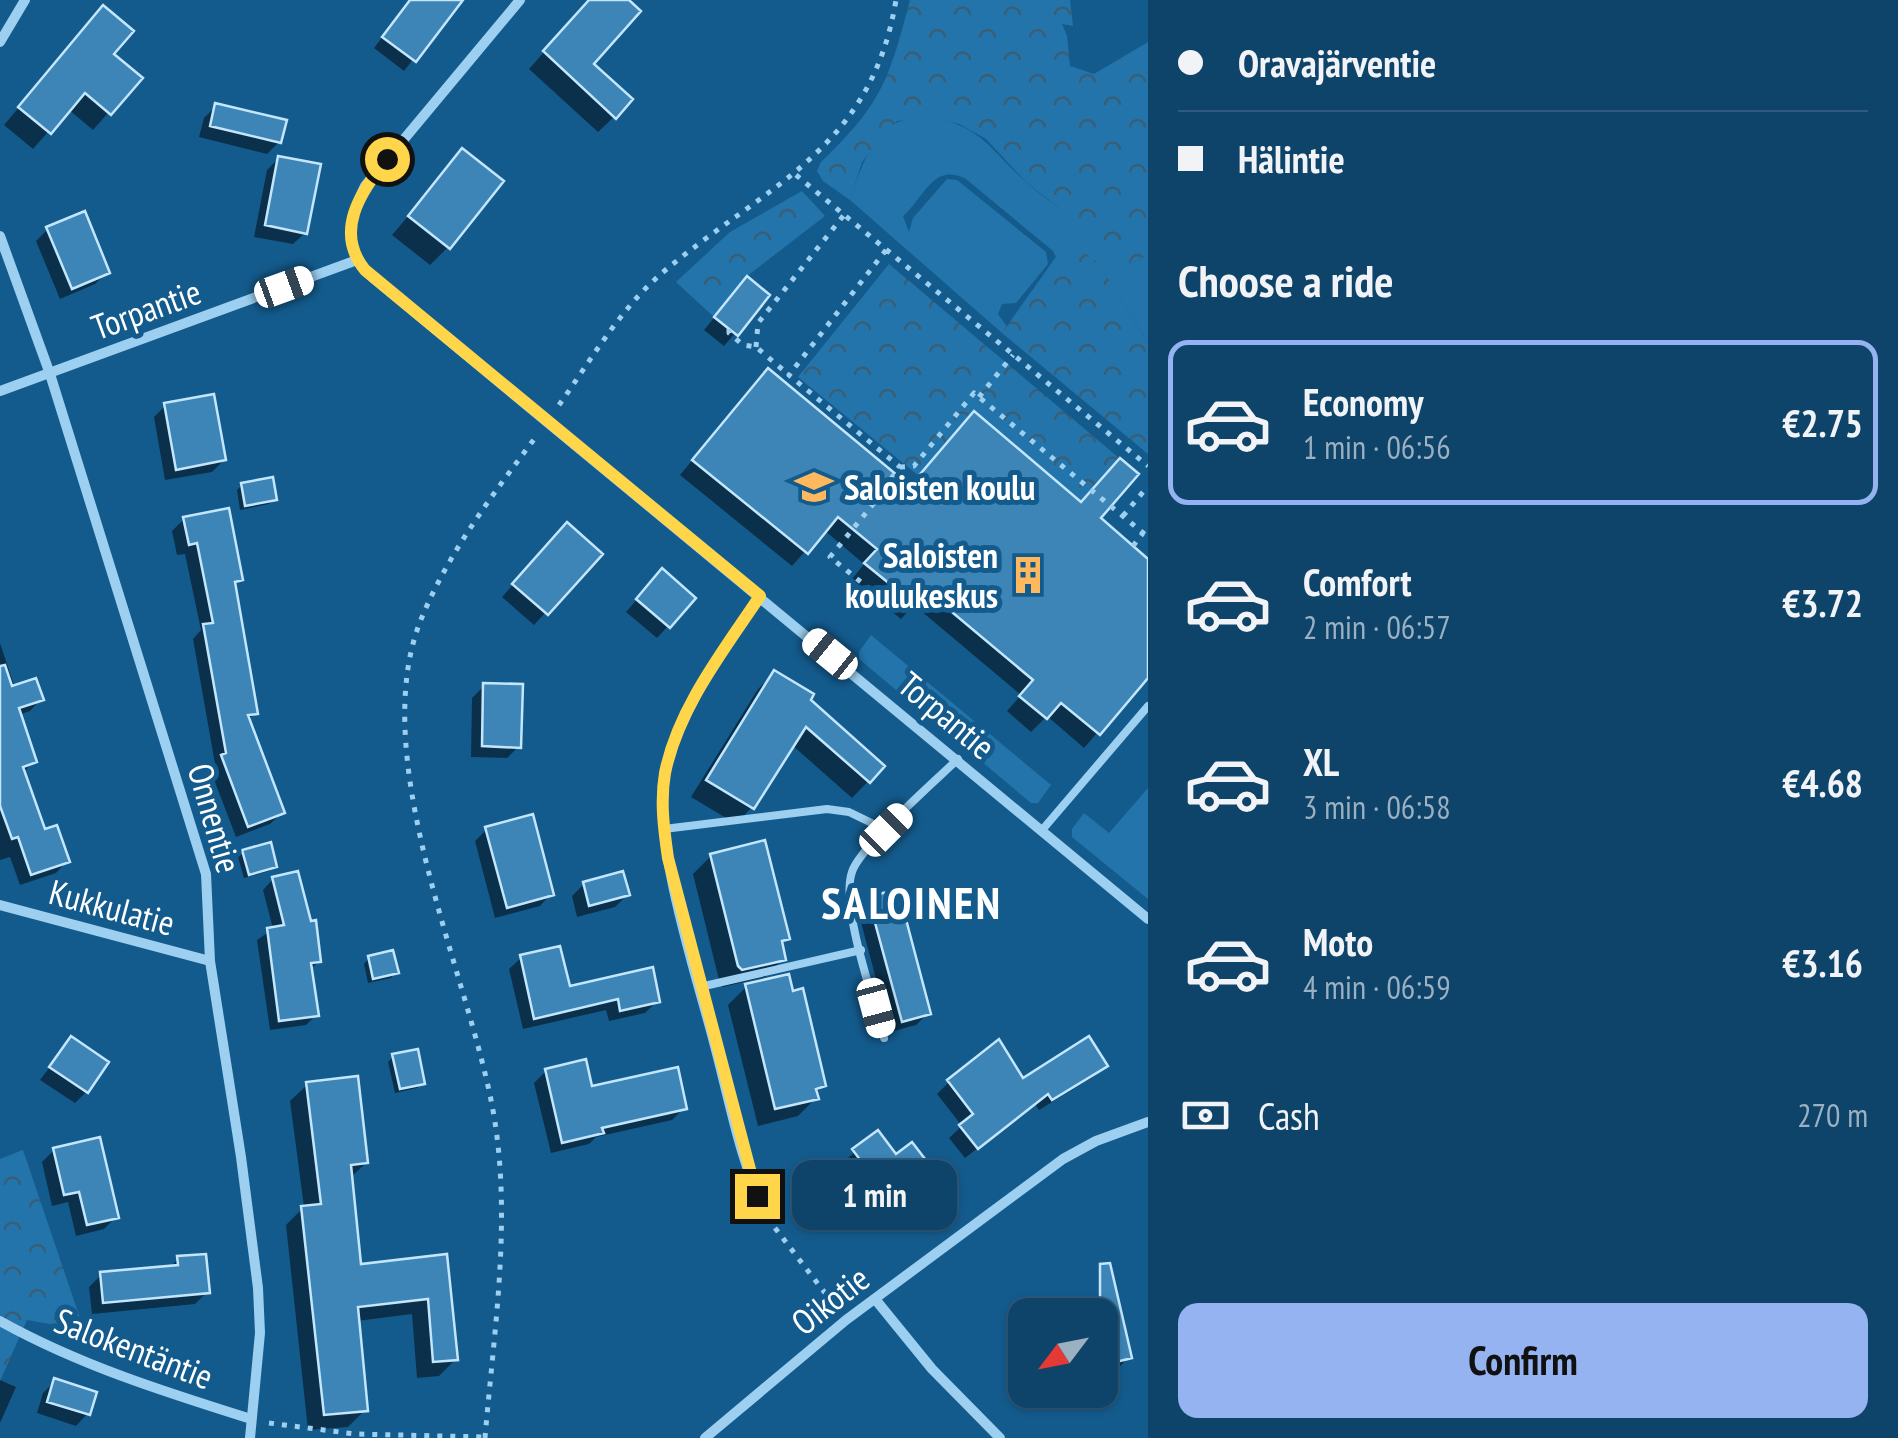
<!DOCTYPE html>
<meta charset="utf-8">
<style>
body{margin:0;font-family:"PT Sans Narrow",sans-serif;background:#1d4e72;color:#f1f3f6;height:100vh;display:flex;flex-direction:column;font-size:38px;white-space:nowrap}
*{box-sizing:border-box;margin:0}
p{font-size:32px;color:#9bb0c1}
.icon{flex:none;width:55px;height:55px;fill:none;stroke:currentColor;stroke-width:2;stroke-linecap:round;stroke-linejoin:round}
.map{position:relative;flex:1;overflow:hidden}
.sheet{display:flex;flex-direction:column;background:#0f446a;width:750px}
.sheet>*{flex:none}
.guide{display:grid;align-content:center;height:220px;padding:0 30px;background:#0f446a}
.needle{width:65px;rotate:238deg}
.tools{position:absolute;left:1008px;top:1298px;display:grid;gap:20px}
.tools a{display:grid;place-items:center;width:110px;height:110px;border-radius:20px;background:#0f446a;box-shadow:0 2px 8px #0004,0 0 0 2px #2f5c7e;font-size:50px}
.end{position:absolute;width:45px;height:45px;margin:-22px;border:12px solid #ffd54a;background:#111;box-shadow:0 0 0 5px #111}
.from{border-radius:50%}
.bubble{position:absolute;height:70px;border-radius:20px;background:#0f446a;box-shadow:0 2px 8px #0004,0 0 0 2px #2f5c7e;font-size:32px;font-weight:600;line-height:70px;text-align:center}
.car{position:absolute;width:30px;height:60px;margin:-30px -15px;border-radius:12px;box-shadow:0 0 8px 2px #0007;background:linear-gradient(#fff 24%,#345 0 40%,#fff 0 76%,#345 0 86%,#fff 0)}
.guide b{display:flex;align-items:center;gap:35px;height:95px;font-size:38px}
.guide b+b{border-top:2px solid #2f5c7e}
.guide i{width:25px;height:25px;background:#f1f3f6}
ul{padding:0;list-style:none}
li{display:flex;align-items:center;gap:30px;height:165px;margin:0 20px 15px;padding:0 10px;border:5px solid transparent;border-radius:20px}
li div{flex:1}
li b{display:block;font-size:38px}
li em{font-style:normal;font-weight:600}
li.selected{border-color:#95b2f1}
li>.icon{width:90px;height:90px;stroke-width:1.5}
h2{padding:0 30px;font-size:45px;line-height:120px}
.pay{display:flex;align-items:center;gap:25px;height:110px;padding:0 30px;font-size:38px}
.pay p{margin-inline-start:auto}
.button{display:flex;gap:20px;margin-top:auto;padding:20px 30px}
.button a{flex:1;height:115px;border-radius:20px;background:#95b2f1;color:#111;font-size:40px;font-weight:600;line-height:115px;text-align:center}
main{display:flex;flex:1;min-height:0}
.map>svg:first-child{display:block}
</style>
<main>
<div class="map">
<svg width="1148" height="1438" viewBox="0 0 1148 1438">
<defs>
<pattern id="forest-crowns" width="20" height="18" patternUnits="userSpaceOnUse" patternTransform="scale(2.5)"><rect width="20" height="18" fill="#2374aa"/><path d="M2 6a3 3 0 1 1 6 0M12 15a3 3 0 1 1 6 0" fill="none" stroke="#3a5e76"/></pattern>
</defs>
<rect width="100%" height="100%" fill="#145b8d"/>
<path fill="#2374aa" d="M933,116C988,132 988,148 1026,182C1050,203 1077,219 1101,240C1112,249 1117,258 1131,264L1148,254V343L1101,268L1025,302L1056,257L1053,251L966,179C933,162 925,197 903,216L909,232L913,218L947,179L957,180L1046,252L1048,264L1016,303L1002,304L998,314L1007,327L1002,333L850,200C858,175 873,129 901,121C911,118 923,118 933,116Z
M871,635L1051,785L1038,803H1031L859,659V652Z
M1148,788V899L1072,837V829L1084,813L1109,833Z"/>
<path fill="url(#forest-crowns)" d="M910,0H1070L1073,26L1062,24L1067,36L1070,66L1094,74L1148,42V254L1131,264L1118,258L1103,242L1026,182L986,139L959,124L933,117L897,121L882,136L862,162L850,200L823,181L817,171L821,162C882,104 889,80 910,0Z
M802,191L825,216L747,276L714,317L676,282L730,232Z
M1068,240L1098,263L1148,343V454L1002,333Z
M889,264L1119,458L1101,479L1120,496L1100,518L974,411L919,476L798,377Z
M23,1150L84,1330L27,1320L0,1381V1159Z"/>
<path fill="#0007" d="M410,0H459L404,71L374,48Z
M590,0H625L590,65L614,117L598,132L529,69Z
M103,8L111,55L139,78L93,130L68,109L33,149L4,125Z
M216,106L279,142L267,154L199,137L204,118Z
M463,152L448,247L430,265L392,235Z
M279,158L305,233L293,244L254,237L267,170Z
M48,229L107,272L95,284L60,299L36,241Z
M736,291L767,296L724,346L704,330Z
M754,386L909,489L1097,519L1148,561V674L1084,748L1047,716L1031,732L1007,711L1021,695L914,605L901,619L852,579L864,564L824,530L792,566L680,475Z
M166,405L224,460L212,472L165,480L154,417Z
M242,485L275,499L269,504L240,510L237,490Z
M184,519L241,579L233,587L255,713L247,721L282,813L270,824L236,837L210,769L215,764L193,639L201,630L185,554L177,555L172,531Z
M555,537L599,554L534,625L502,597Z
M651,583L668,626L657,638L626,612Z
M0,643L15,688L41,699L30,711L18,715L34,761L23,773L43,833L67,861L56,873L20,885L10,857L0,860Z
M775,673L882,767L852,798L792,745L752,807L736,824L691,797L758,689Z
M484,686L519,746L507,758L471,757L472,698Z
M487,829L551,894L540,906L495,918L475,841Z
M244,852L275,866L269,871L244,878L238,857Z
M711,856L787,938L780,945L783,959L765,977L723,987L720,984L693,874Z
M273,879L319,961L310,970L316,1015L306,1025L270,1030L257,940L273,929L263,890Z
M584,884L627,895L615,907L577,917L572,896Z
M870,899L928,1013L916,1025L890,1032L858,911Z
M369,958L396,972L391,978L368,983L364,964Z
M521,958L568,989L657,1001L645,1013L609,1021L606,1010L523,1029L509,969Z
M746,987L823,1086L815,1094L816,1098L798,1116L758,1126L728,1005Z
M71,1039L86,1092L75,1103L40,1080Z
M394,1056L422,1083L417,1088L395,1093L388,1062Z
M1104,1065L1093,1077L1039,1110L1035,1104L965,1158L949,1138L962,1126L937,1094L949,1082L1022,1081Z
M546,1071L590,1089L684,1108L672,1120L596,1137L589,1144L551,1153L534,1083Z
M307,1085L366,1163L350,1178L359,1267L445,1257L456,1359L439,1376L417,1378L412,1314L357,1321L365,1410L348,1427L308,1430L286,1225L304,1207L290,1101Z
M878,1133L896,1157L932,1172L880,1214L842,1163Z
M54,1150L116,1217L104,1229L76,1236L68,1202L52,1206L42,1162Z
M178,1259L207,1292L195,1304L92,1314L89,1287L101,1275L169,1268Z
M1118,1309L1129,1357L1117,1369L1100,1373V1315H1095Z
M0,1380L16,1387L0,1423Z
M55,1381L87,1414L76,1426L37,1413L43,1393Z"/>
<path fill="#3d85b6" stroke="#c4e6fc" stroke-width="2.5" d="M410,0H463L416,62L382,37Z
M589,0H629L641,11L594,64L633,99L616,119L543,51Z
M103,5L134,31L114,54L143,78L111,115L85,93L51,134L18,107Z
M215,103L287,120L281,143L210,126Z
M462,148L504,181L450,249L408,216Z
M278,156L321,164L307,234L265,225Z
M85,211L110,273L72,289L46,227Z
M747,276L770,295L738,336L714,317Z
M768,368L910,486L974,411L1081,502L1120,458L1139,474L1101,518L1148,559V678L1100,735L1061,703L1047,719L1019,696L1033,680L928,592L917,606L864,563L877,549L838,517L808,554L692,460Z
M214,394L226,460L176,470L164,403Z
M273,477L277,500L245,506L241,483Z
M229,508L243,580L235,582L258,714L248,715L285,813L248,827L221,755L226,753L203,624L213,623L197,543L189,545L183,517Z
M567,522L603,554L548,615L512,584Z
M662,568L696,598L670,628L636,599Z
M5,665L12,686L36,678L44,700L19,708L37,762L23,767L45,829L57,825L70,862L31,875L18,837L12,839L0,806V666Z
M774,670L814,694L811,700L885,766L870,783L806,727L754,809L706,780Z
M483,683L523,684L521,748L482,746Z
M533,814L554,895L507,908L485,827Z
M765,840L790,939L782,941L786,960L742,970L738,966L710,854Z
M271,842L277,867L249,875L242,850Z
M298,871L311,921L316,920L321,962L311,963L319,1016L279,1021L267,928L284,925L272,877Z
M623,871L630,895L589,906L583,882Z
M898,889L931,1014L902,1022L868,897Z
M560,946L570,986L653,967L660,1002L620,1011L618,999L534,1019L520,955Z
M393,950L399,973L373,979L368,956Z
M789,974L793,991L803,988L826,1086L816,1089L819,1099L775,1109L745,984Z
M71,1036L109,1062L88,1093L49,1067Z
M1089,1036L1108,1066L1052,1100L1048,1094L978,1149L959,1125L973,1114L947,1080L999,1039L1023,1078Z
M418,1049L425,1084L400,1089L392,1054Z
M586,1059L592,1086L678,1067L687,1109L602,1128L604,1133L562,1143L545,1069Z
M358,1076L368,1163L351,1165L361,1264L447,1254L458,1360L433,1362L428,1299L358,1307L368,1411L324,1415L301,1206L321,1204L306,1082Z
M878,1130L896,1154L912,1142L935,1172L893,1204L852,1149Z
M100,1137L119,1218L87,1225L79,1192L64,1195L53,1148Z
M206,1254L210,1293L103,1303L100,1272L178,1265L177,1256Z
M1110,1263L1132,1358L1100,1366V1264Z
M54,1378L97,1392L90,1415L47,1402Z"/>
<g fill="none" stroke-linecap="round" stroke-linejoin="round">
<path stroke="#9dcff0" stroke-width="5" stroke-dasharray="5 8" stroke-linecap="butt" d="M796,175L1148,466
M886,250L789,375L900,467L890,480
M729,329V333L743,345L756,347L789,375
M756,347L758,323L844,215
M979,397L1013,355
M559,405C591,360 620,309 662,273C766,185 871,151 896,0
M900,467L914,466L974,393L1148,537
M874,503L830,557L877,595
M1123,516L1148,486
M1133,546L1143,533
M775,1228L835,1306
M269,1423L355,1434L485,1437
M485,1438C494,1329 513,1214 492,1105C465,965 365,753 422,617C449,552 493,494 535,438"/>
<path stroke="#9dcff0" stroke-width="8" d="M664,829L827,809L849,812L886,830
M1043,829L1148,706
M700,987L861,950
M884,1038C874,1000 840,906 852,872C859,848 936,780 958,759"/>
<path stroke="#9dcff0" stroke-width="10" d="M0,42L25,0
M0,236L50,374L206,874L210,961L241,1157L258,1288L260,1333L250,1438
M357,260C346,234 353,210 365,186L520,0
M0,391L357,260L373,278L1148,919
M759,596C724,650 682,705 666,770C650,838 697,975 715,1046C730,1102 740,1161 766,1214
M0,905L210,961
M875,1299L932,1369L1000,1438
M0,1321C79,1365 165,1392 251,1419
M705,1438L846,1320L1063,1159L1096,1141L1148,1122"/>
</g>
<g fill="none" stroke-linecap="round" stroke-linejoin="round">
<path stroke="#ffd54a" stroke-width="12" d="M387,159C360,192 334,232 365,270L760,596C724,650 678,708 665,773C660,802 664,830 668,858L757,1196"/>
</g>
<defs>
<g id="school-bare" transform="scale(3)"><path d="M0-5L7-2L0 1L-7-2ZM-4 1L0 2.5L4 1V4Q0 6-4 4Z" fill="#ffb85d" stroke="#145b8d" stroke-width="2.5" paint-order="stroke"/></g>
<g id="building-bare" transform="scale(3)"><path d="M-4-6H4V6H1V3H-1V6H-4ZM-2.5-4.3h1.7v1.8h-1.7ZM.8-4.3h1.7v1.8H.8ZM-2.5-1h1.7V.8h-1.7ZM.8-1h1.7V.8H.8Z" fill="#ffb85d" stroke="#145b8d" stroke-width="2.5" paint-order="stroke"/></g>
</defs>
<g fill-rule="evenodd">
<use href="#school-bare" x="814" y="487"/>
<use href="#building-bare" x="1028" y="575"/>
</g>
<g text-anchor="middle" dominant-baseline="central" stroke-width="10" stroke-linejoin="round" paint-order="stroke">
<g font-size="35" fill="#fff" stroke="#145b8d">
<text transform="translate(146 309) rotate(-20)">Torpantie</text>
<text transform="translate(947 715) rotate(40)">Torpantie</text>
<text transform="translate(215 818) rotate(74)">Onnentie</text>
<text transform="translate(112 907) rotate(15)">Kukkulatie</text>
<text transform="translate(830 1300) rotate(-38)">Oikotie</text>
<text transform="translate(134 1348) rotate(21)">Salokentäntie</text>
</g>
<g font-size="35" font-weight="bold" fill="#fff" stroke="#145b8d" text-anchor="start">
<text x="844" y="487">Saloisten koulu</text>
<text x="998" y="555" text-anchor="end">Saloisten<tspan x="998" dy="40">koulukeskus</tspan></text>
</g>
<g font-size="45" font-weight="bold" letter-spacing="2.5" fill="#fff" stroke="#145b8d">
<text x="912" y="902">SALOINEN</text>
</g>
</g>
</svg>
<div class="tools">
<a><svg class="needle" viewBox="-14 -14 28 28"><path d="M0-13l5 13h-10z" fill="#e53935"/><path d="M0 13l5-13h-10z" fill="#9bb0c1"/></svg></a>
</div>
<i class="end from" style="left:387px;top:159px"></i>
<i class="end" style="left:757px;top:1196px"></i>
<div class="bubble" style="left:792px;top:1160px;width:165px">1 min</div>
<i class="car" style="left:284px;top:287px;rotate:70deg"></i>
<i class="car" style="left:830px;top:654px;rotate:309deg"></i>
<i class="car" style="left:886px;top:830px;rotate:45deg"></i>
<i class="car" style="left:876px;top:1008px;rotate:165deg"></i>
</div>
<section class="sheet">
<div class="guide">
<b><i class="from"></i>Oravajärventie</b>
<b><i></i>Hälintie</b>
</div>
<h2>Choose a ride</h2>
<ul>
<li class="selected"><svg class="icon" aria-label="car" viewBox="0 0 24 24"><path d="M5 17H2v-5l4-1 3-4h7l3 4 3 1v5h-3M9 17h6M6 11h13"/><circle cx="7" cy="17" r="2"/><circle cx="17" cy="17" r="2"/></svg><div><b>Economy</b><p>1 min · 06:56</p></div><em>€2.75</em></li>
<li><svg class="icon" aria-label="car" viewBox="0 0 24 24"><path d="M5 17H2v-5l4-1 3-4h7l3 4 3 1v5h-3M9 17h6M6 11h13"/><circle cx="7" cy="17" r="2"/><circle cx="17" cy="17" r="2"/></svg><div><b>Comfort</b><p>2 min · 06:57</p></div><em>€3.72</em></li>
<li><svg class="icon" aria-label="car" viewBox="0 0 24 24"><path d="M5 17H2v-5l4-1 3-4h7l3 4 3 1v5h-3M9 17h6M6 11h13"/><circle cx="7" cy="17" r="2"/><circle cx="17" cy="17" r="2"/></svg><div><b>XL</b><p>3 min · 06:58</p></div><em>€4.68</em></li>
<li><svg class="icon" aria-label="car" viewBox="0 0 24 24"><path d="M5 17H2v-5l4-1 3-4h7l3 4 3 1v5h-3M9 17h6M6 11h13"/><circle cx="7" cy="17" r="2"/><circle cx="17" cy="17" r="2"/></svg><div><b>Moto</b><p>4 min · 06:59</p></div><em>€3.16</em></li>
</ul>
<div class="pay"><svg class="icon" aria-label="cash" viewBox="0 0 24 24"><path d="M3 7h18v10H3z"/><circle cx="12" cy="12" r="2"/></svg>Cash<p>270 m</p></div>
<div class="button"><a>Confirm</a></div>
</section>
</main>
